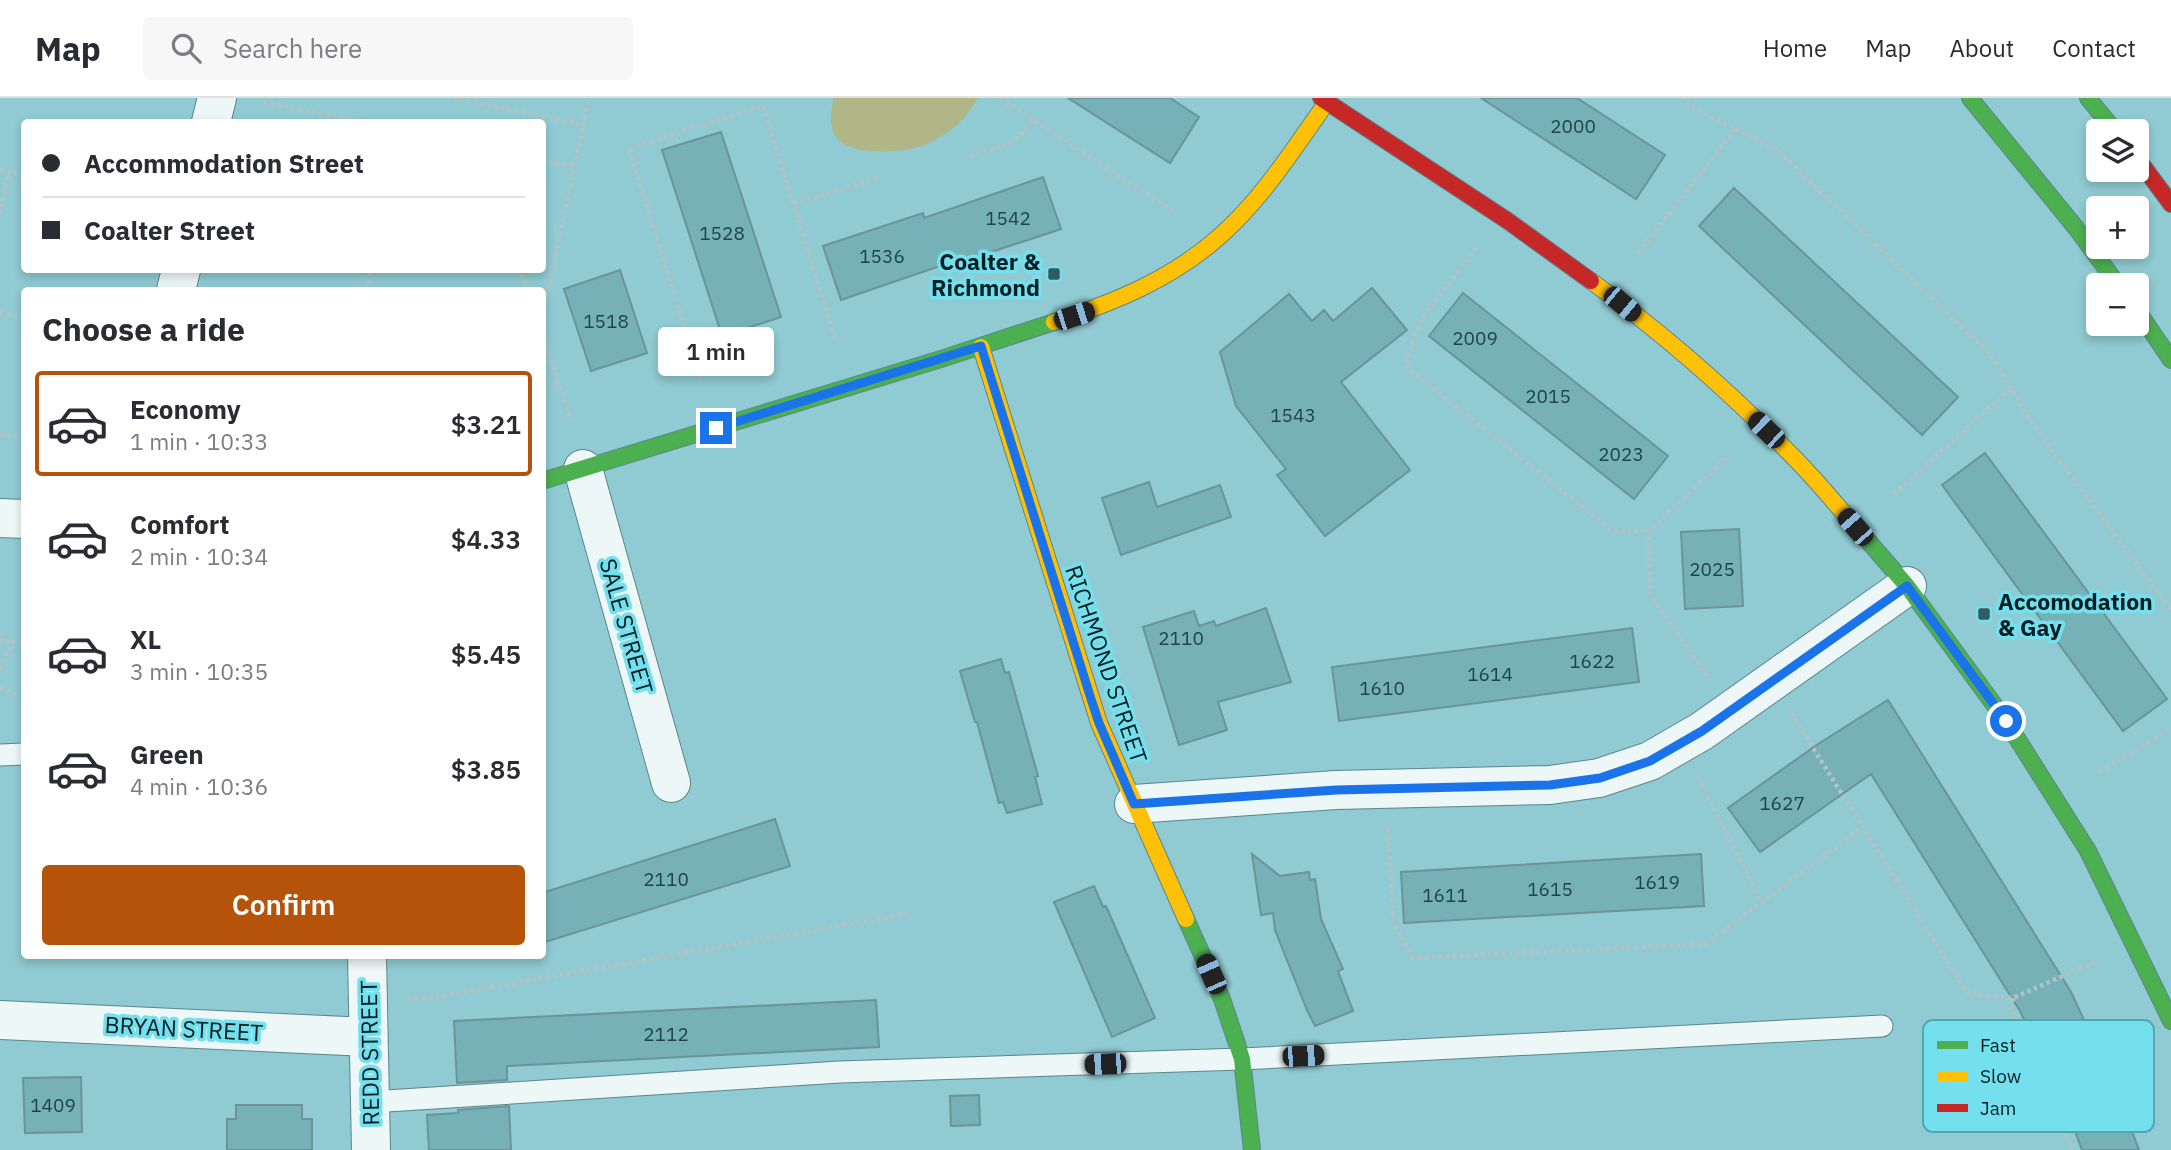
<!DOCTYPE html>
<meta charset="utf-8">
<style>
body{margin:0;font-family:"IBM Plex Sans",sans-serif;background:#f7f7f7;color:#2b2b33;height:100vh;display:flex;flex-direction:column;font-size:26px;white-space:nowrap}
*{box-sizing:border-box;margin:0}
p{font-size:23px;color:#7c7c81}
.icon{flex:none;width:38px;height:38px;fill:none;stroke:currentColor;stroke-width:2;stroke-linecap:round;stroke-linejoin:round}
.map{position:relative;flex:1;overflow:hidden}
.panel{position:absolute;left:21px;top:189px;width:525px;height:672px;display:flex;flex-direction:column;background:#fff;border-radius:7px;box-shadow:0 4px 10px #0003}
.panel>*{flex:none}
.guide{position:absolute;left:21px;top:21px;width:525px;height:154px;border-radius:7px;box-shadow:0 4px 10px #0003;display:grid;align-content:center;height:154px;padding:0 21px;background:#fff}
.controls{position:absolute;left:2086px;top:21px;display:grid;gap:14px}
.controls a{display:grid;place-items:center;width:63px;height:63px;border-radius:7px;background:#fff;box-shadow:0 4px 10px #0003;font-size:35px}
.end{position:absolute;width:32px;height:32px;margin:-16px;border:9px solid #1a73e8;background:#fff;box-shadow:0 0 0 4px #fff}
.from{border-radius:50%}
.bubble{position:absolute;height:49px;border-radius:7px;background:#fff;box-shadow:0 4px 10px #0003;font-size:23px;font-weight:600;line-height:49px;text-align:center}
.car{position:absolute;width:21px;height:42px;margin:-21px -10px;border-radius:9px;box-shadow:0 0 5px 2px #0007;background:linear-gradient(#222 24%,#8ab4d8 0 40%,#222 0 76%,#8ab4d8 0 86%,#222 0)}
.guide b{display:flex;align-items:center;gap:24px;height:66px;font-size:26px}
.guide b+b{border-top:2px solid #e1e1e2}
.guide i{width:18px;height:18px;background:#2b2b33}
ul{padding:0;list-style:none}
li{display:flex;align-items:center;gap:21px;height:105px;margin:0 14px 10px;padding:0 7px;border:4px solid transparent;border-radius:7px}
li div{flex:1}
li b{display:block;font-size:26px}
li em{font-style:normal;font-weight:600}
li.active{border-color:#b45309}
li>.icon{width:63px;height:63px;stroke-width:1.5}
h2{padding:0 21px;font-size:32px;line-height:84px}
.primary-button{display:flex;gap:14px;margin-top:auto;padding:14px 21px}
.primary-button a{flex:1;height:80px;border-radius:7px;background:#b45309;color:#fff;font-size:28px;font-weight:600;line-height:80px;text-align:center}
header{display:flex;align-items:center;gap:42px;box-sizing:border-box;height:98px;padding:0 35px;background:#fff;border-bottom:2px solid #e1e1e2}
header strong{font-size:33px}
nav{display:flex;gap:38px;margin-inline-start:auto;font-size:24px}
.search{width:490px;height:63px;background:#f7f7f7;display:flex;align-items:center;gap:18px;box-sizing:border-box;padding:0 24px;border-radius:7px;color:#7c7c81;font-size:26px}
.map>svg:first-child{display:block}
</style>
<header>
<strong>Map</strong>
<div class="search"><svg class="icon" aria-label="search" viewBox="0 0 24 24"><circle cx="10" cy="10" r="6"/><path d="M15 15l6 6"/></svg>Search here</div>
<nav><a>Home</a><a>Map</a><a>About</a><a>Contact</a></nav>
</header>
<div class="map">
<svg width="2171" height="1052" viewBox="0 0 2171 1052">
<rect width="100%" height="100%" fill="#90cad2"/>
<path fill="#b0b688" d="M834,0H978C964,23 952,34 927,46C910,55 858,57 842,45C828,35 830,14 834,0Z"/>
<path fill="#77b1b8" stroke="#6a949a" stroke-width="2" d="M1068,0H1170L1199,19L1170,65Z
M1481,0H1577L1665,57L1636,101Z
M721,34L781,219L722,238L662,52Z
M1043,79L1061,131L973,160L972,157L841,202L823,148L923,115L924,120Z
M1734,90L1958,299L1922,337L1699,128Z
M620,172L647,255L591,273L564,191Z
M1372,190L1407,232L1341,284L1410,372L1325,438L1277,377L1286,371L1236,308L1220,254L1289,196L1312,223L1324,212L1333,223Z
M1463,195L1668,358L1634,401L1429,238Z
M1985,355L2167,601L2123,633L1942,387Z
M1149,384L1157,409L1220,387L1231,419L1121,457L1102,400Z
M1739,431L1743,508L1685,511L1681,434Z
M1266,510L1291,584L1218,604L1227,632L1179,647L1143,529L1194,513L1199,528L1214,523L1216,528Z
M1632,530L1639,584L1339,623L1332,569Z
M1001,561L1005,575L1009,574L1038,678L1035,679L1042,706L1007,715L1003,704L999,705L977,624H975L960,573Z
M1888,602L2071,894L2118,996L2139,1052H2082L2072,1025L2020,913L1871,676L1760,754L1728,710L1818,646Z
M775,721L790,768L542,845V795Z
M1252,756L1280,778L1309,774L1310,782L1315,781L1321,821L1343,871L1338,873L1353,913L1315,928L1307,912L1275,832L1273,815L1261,817Z
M1701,756L1704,808L1404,825L1401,774Z
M1094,788L1103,809L1106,808L1155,920L1112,939L1054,804Z
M876,902L879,949L507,968V982L457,985L454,923Z
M81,979L82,1034L25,1035L23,980Z
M979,997L980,1027L951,1028L950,998Z
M236,1007H302V1021H312V1052H227V1021H236Z
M509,1008L511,1052H429L427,1017L458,1015V1012Z"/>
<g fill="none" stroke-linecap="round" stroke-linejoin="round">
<g stroke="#5a868c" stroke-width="23">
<path id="lane" d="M0,657L24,656
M371,1004L840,974L1242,961L1882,928"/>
</g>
<g stroke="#5a868c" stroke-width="40">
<path id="street" d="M211,24L217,0
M176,192L181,172
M583,371L671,685
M0,420L24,421
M1134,706L1336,692L1550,687L1599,680L1650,663L1702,633L1907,488
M367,858L371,1052
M0,922L368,939"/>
</g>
<g stroke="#5a868c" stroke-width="18">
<path id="fast" d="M1970,0L2076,130L2118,187
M2088,0L2115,33
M2137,212L2171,262
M542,383L941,261L1054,224
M1863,437L1907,488L2006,623L2088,753L2171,923
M1186,821L1222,901L1242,961L1252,1052"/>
</g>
<g stroke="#5a868c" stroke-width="18">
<path id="slow" d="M1591,183C1667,238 1738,301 1803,369C1824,391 1843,415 1863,437
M1054,224C1115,204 1172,181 1220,138C1263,100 1294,50 1327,4
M981,249L1099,625L1186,821"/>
</g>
<g stroke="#5a868c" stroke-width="18">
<path id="jam" d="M1321,0L1508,123L1591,183
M2137,60L2171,106"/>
</g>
<path stroke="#b3c3c5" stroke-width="4.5" stroke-dasharray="3.5 3.5" stroke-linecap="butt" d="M453,0L583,27
M1000,0L1174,114
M1681,0L1698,12L1776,51L1990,256L2035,329L2171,512
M264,4L363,24
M970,58L1012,45L1034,22
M542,62L574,68
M0,72L24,78
M794,106L880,79
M0,116L9,74
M1476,150L1421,221L1405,268L1613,433H1649
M1638,155L1736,30
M507,172C521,175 524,178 528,192
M367,192L371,172
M0,214L24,219
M542,219L589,0
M542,235L571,323
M701,283L629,50L763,8L835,240
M0,336L24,341
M1894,396L2012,289
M1,533V543L22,544
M0,571L12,544
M1707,578L1650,496L1649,433L1730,357
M0,589L6,593L17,596
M1791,615L1964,890L1971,896L2013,900L2099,862
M2100,674L2171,630
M1698,679L1761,803
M1388,730L1393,823L1413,860L1705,846L1863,729
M408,900H430L910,815
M2013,900L2012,912L2040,972L2072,1051
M2056,1011L2150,972"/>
<use href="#lane" stroke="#eef7f8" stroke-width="21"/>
<use href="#street" stroke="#eef7f8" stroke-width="38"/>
<use href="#fast" stroke="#4caf50" stroke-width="16"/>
<use href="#slow" stroke="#ffc107" stroke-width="16"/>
<use href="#jam" stroke="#c62828" stroke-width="16"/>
</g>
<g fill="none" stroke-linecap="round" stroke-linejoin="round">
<path stroke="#1a73e8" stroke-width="9" d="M716,330L981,248L1091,601L1099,625L1134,706L1336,692L1550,687L1600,680L1650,663L1702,633L1907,488L2006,623"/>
</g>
<g fill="#325b61" stroke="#75e0ed" stroke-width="2.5">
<rect x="1047" y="169" width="14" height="14" rx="3.5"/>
<rect x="1977" y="509" width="14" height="14" rx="3.5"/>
</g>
<g text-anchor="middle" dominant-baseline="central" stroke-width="7" stroke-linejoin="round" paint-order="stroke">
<g font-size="19" fill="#1e4449">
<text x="1573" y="28">2000</text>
<text x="1008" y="120">1542</text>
<text x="722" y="135">1528</text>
<text x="882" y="158">1536</text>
<text x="606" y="223">1518</text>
<text x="1475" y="240">2009</text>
<text x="1548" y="298">2015</text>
<text x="1293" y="317">1543</text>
<text x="1621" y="356">2023</text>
<text x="1712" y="471">2025</text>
<text x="1181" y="540">2110</text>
<text x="1592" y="563">1622</text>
<text x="1490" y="576">1614</text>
<text x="1382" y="590">1610</text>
<text x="1782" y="705">1627</text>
<text x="666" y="781">2110</text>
<text x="1657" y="784">1619</text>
<text x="1550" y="791">1615</text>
<text x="1445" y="797">1611</text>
<text x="666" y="936">2112</text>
<text x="53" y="1007">1409</text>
</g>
<g font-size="23" font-weight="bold" fill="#001f24" stroke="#75e0ed" text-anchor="end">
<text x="1040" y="163">Coalter &amp;<tspan x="1040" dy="26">Richmond</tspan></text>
<text x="1998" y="503" text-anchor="start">Accomodation<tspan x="1998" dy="26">&amp; Gay</tspan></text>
</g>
<g font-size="23" fill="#001f24" stroke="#75e0ed">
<text transform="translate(627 528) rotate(74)">SALE STREET</text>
<text transform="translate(1107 566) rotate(71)">RICHMOND STREET</text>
<text transform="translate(184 930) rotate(3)">BRYAN STREET</text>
<text transform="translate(369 955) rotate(-91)">REDD STREET</text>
</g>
</g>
<rect x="1923" y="922" width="231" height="112" rx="10" fill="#75e0ed" stroke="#52a6b1" stroke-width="2"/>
<rect x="1937" y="943" width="31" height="8" fill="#4caf50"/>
<rect x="1937" y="974" width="31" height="9" fill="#ffc107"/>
<rect x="1937" y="1006" width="31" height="8" fill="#c62828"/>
<g font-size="19" fill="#001f24">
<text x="1980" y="954">Fast</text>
<text x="1980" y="985">Slow</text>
<text x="1980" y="1017">Jam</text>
</g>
</svg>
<div class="controls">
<a><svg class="icon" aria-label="layers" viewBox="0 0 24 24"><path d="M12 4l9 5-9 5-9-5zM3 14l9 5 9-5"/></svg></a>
<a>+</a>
<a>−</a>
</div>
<i class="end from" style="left:2006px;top:623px"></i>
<i class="end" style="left:716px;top:330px"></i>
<div class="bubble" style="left:658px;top:229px;width:116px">1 min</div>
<i class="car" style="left:1622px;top:206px;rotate:130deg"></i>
<i class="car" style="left:1074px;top:218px;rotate:72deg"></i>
<i class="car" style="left:1766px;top:332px;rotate:314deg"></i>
<i class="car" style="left:1855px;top:429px;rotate:319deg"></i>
<i class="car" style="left:1211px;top:876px;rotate:336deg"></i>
<i class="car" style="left:1303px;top:958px;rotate:87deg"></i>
<i class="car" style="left:1105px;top:966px;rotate:268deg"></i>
<div class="guide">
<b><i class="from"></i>Accommodation Street</b>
<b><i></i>Coalter Street</b>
</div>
<section class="panel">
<h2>Choose a ride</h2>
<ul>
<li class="active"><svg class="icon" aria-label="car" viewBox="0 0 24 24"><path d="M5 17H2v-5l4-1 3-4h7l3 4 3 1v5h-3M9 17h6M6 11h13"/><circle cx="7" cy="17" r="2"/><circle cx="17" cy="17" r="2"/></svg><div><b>Economy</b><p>1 min · 10:33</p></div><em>$3.21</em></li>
<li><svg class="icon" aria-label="car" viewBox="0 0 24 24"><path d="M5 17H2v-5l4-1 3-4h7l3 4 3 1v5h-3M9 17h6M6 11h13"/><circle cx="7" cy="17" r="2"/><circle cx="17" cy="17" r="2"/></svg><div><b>Comfort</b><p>2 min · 10:34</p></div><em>$4.33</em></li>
<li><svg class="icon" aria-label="car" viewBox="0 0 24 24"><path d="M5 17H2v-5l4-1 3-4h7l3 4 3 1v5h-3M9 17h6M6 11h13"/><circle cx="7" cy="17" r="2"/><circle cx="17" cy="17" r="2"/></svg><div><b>XL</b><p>3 min · 10:35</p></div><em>$5.45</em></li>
<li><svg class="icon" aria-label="car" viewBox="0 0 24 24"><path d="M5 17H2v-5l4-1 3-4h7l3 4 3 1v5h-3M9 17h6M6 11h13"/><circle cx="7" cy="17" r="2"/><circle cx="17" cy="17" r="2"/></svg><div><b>Green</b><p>4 min · 10:36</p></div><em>$3.85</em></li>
</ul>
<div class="primary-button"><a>Confirm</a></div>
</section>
</div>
